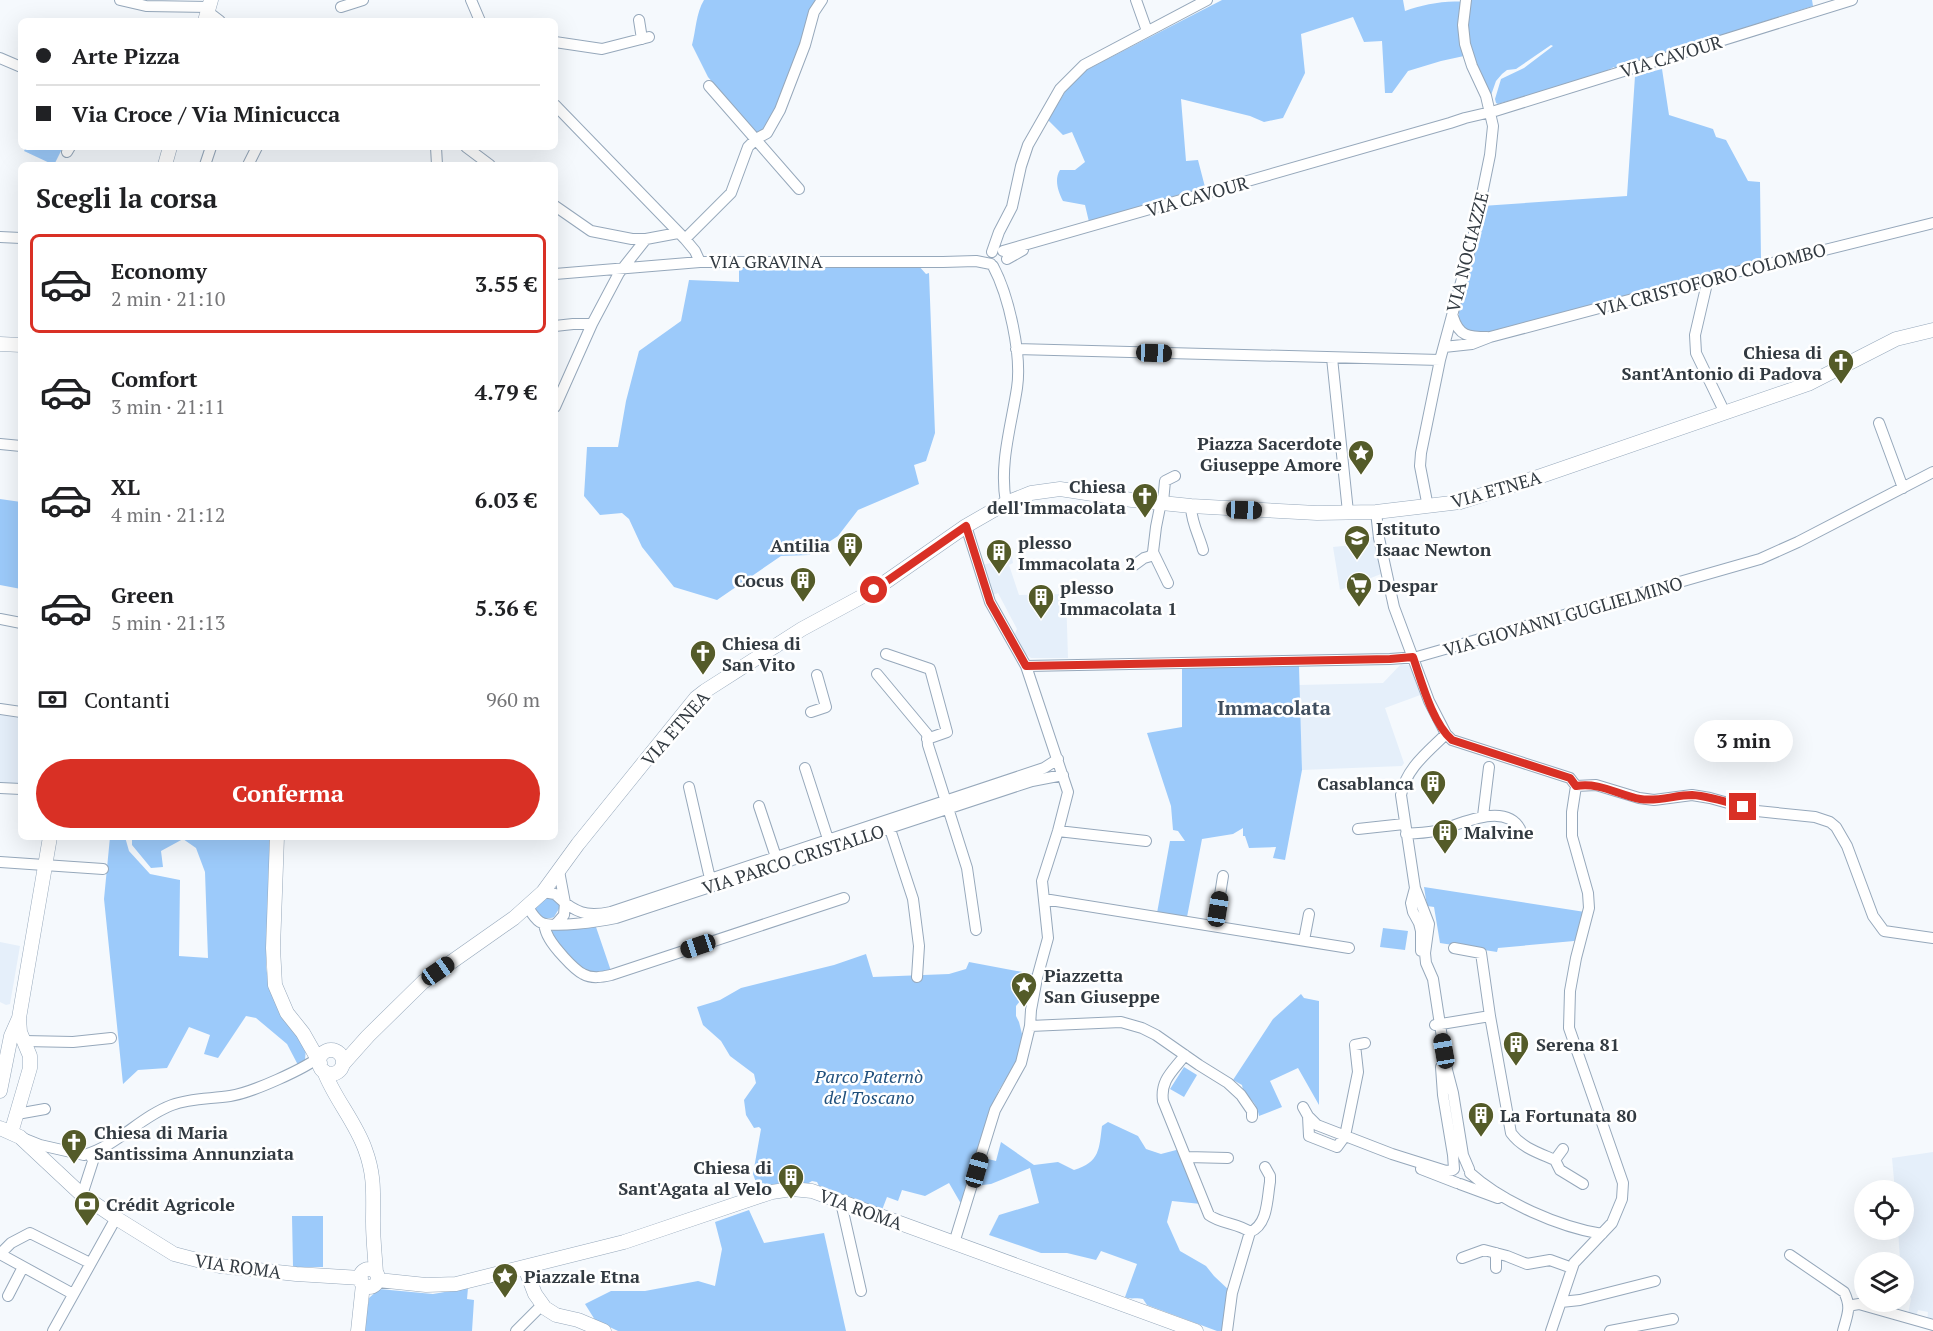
<!DOCTYPE html>
<html lang="it">
<meta charset="utf-8">
<style>
body{margin:0;font-family:"PT Serif",serif;background:#f6f6f6;color:#202124;height:100vh;display:flex;flex-direction:column;font-size:22px;white-space:nowrap}
*{box-sizing:border-box;margin:0}
p{font-size:20px;color:#757577}
.icon{flex:none;width:33px;height:33px;fill:none;stroke:currentColor;stroke-width:2;stroke-linecap:round;stroke-linejoin:round}
.map{position:relative;flex:1;overflow:hidden}
.panel{position:absolute;left:18px;top:162px;width:540px;height:678px;display:flex;flex-direction:column;background:#fff;border-radius:9px;box-shadow:0 6px 24px #0002}
.panel>*{flex:none}
.banner{position:absolute;left:18px;top:18px;width:540px;height:132px;border-radius:9px;box-shadow:0 6px 24px #0002;display:grid;align-content:center;height:132px;padding:0 18px;background:#fff}
.controls{position:absolute;left:1854px;top:1180px;display:grid;gap:12px}
.controls a{display:grid;place-items:center;width:60px;height:60px;border-radius:50%;background:#fff;box-shadow:0 6px 24px #0002;font-size:30px}
.end{position:absolute;width:27px;height:27px;margin:-14px;border:8px solid #d93025;background:#fff;box-shadow:0 0 0 3px #fff}
.from{border-radius:50%}
.bubble{position:absolute;height:42px;border-radius:21px;background:#fff;box-shadow:0 6px 24px #0002;font-size:20px;font-weight:700;line-height:42px;text-align:center}
.car{position:absolute;width:18px;height:36px;margin:-18px -9px;border-radius:8px;box-shadow:0 0 4px 2px #0007;background:linear-gradient(#222 24%,#8ab4d8 0 40%,#222 0 76%,#8ab4d8 0 86%,#222 0)}
.banner b{display:flex;align-items:center;gap:21px;height:57px;font-size:22px}
.banner b+b{border-top:2px solid #e0e0e0}
.banner i{width:15px;height:15px;background:#202124}
ul{padding:0;list-style:none}
li{display:flex;align-items:center;gap:18px;height:99px;margin:0 12px 9px;padding:0 6px;border:3px solid transparent;border-radius:9px}
li div{flex:1}
li b{display:block;font-size:22px}
li em{font-style:normal;font-weight:700}
li.active{border-color:#d93025}
li>.icon{width:54px;height:54px;stroke-width:1.5}
h2{padding:0 18px;font-size:27px;line-height:72px}
.pay{display:flex;align-items:center;gap:15px;height:66px;padding:0 18px;font-size:22px}
.pay p{margin-inline-start:auto}
.cta{display:flex;gap:12px;margin-top:auto;padding:12px 18px}
.cta a{flex:1;height:69px;border-radius:36px;background:#d93025;color:#fff;font-size:24px;font-weight:700;line-height:69px;text-align:center}
.map>svg:first-child{display:block}
</style>
<div class="map">
<svg width="1933" height="1331" viewBox="0 0 1933 1331">
<rect width="100%" height="100%" fill="#f5f9fd"/>
<path fill="#e5effa" d="M1351,535L1363,536L1364,537H1376V548L1381,574L1340,590L1333,547L1352,545Z
M1012,557L1013,563L1009,565L1019,595L1066,594L1068,658H1031L1026,654L1014,635L1017,629L998,593L993,595L983,565Z
M1401,664L1409,665L1413,668L1423,694L1385,708L1404,763L1402,766L1302,770L1299,685L1383,683Z
M0,715L21,718V784L0,783Z
M0,942L20,946L10,1004L6,1005L0,1002Z
M1933,1152V1322L1927,1320L1928,1312L1918,1310L1916,1317L1908,1314L1911,1299L1904,1278V1263H1896L1900,1259L1898,1230H1904V1191H1895L1892,1158Z"/>
<path fill="#9ccafa" d="M704,0H818L803,44L768,127L756,133L708,77L692,45C696,30 696,13 704,0Z
M1222,0H1403L1405,11C1422,5 1445,0 1463,2L1464,56L1441,61L1408,71L1392,93H1385L1382,41L1364,42L1353,17L1301,34L1305,73L1283,118L1264,122L1250,116L1181,99L1186,161L1198,160L1205,187L1089,222L1085,205L1063,201C1058,192 1054,179 1060,170H1075L1085,162L1072,132L1063,135L1048,120L1068,87L1088,69Z
M1470,0H1812L1813,6L1616,69L1614,67L1608,70V72L1498,104L1496,103L1495,99L1501,79L1524,68L1553,46L1551,45L1516,69L1507,70L1502,74L1496,81L1490,98L1472,58L1466,23Z
M1662,69L1669,115L1713,129L1716,137L1726,140L1748,181L1760,182L1761,260L1480,334L1465,329L1459,319V312L1482,206L1627,196L1635,76Z
M26,147H63L54,165L24,151Z
M739,265H918L926,274L929,273L935,433L926,461L914,465L919,484L858,510L838,536L809,555L781,556L717,600L674,587L642,547L629,519L622,513L600,515L584,496L587,447H618L626,401L639,351L681,321L689,280L739,282Z
M0,499L21,502V589L0,585Z
M1299,666L1302,770L1285,860L1273,858L1276,847L1249,848L1245,836H1243V828L1233,834L1202,839L1187,917L1157,913L1170,841H1185L1178,831L1173,830L1171,806L1147,733L1182,727V668Z
M110,837H125L129,851L150,874L180,880L179,956L208,958L205,872L196,848L183,839L161,851L163,867L151,868L132,845V837H270L266,967L269,985L306,1047L305,1060L298,1065L287,1044L256,1018L246,1016L218,1058L204,1054L210,1035L189,1027L167,1068L138,1070L123,1084L104,899Z
M1424,887L1585,912L1578,939L1574,941L1498,948L1497,952L1440,943L1434,907L1427,906Z
M547,896C553,897 558,900 560,907L554,917C546,920 542,918 536,913V907Z
M596,927L611,971L594,974L580,969L552,935V931L555,928Z
M1383,928L1408,931L1405,950L1380,947Z
M866,954L873,977L949,974L966,969L969,962L1033,974L1029,990L1016,1006V1016L1019,1022L1023,1038L1017,1061L999,1090L987,1118L978,1157L963,1204L960,1202L949,1183L925,1196L902,1190L898,1201L887,1197L882,1210L819,1186L817,1182L812,1181L807,1184L803,1183L797,1178L770,1186L763,1183L757,1185L753,1174L761,1129L759,1127L754,1128L746,1115L744,1100L756,1083L754,1074L730,1056L721,1041L703,1025L697,1007L720,1000L741,988L834,965Z
M1301,994L1304,998L1319,1001V1105L1298,1068L1270,1081L1282,1107L1259,1116C1258,1108 1252,1097 1244,1095L1242,1085L1233,1080L1273,1019Z
M1184,1067L1197,1075L1184,1097L1170,1089Z
M1108,1122L1138,1136L1146,1149L1161,1154L1180,1149L1201,1204L1172,1201L1167,1222L1180,1251L1206,1266L1214,1276L1231,1292L1226,1326L1222,1331H1217L1147,1305L1143,1299C1136,1297 1131,1300 1125,1297L1137,1264L1101,1251L1096,1260L1067,1253H1041L989,1235L999,1215L1039,1203L1030,1168L991,1184L975,1186L984,1158L996,1161L1001,1142L1034,1165L1058,1162L1074,1170C1100,1162 1099,1149 1102,1126Z
M749,1210L764,1243L824,1233L846,1331H618L595,1320L585,1304L611,1291H645L698,1281L715,1286L722,1249L715,1222Z
M292,1216H323V1267H293Z
M468,1288L467,1299L474,1300L472,1331H364L369,1298L379,1289L433,1294Z"/>
<g fill="none" stroke-linecap="round" stroke-linejoin="round">
<g stroke="#96a8bb" stroke-width="12">
<path id="minor" d="M120,0L146,6L209,7
M471,0L480,21
M1136,0L1147,31
M341,7L363,0
M207,11L220,21
M639,20L642,39
M555,42L602,49L649,37
M0,58L21,67
M709,86L799,189
M555,105L685,239L695,251L700,262
M436,147L437,165
M466,147L490,165
M67,152L70,147
M205,165L211,147
M248,165L257,147
M555,206L591,231L632,239H646L678,233
M0,237L21,238
M685,239L731,193L748,147L756,139L767,133L780,110L805,45L814,12L822,0
M1003,251L1450,123L1465,118L1495,111L1852,0
M992,252L999,232L1012,207L1021,166L1028,145L1060,89L1084,65L1207,0
M1007,259L1023,250
M993,266C1009,296 1022,355 1017,388C1011,427 999,464 1006,503
M555,274L700,262H943L976,261L991,264
M1708,279L1695,335L1696,353L1725,413
M1453,317C1459,336 1468,337 1487,337
M555,326L573,324H592
M1444,347L1472,344L1490,337L1708,279L1933,223
M1016,349L1440,360
M1332,358L1348,512
M555,407L592,324L619,273L646,239
M1879,423L1903,488
M0,444L21,446
M1161,502L1156,527L1153,552L1168,583
M1163,502L1165,481L1175,476
M1191,506C1191,522 1199,535 1203,550
M1428,507L1420,466L1421,453L1440,360L1473,238L1490,155L1493,126L1486,96L1472,66L1465,44L1463,25L1466,0
M1376,512L1379,538L1394,607L1429,701L1446,734L1452,740L1570,778L1576,786
M1133,566L1144,558L1151,556L1153,552
M0,619L21,623
M886,654L930,669L947,732L927,739
M1026,666L1390,659L1417,657L1760,559L1798,542L1933,472
M877,674L927,734L928,745L967,868L976,930
M0,709L21,712
M811,712L826,707L817,675
M1446,734C1428,752 1406,768 1401,795L1415,888L1429,924L1425,953L1426,963L1433,979L1447,1070L1453,1093L1463,1155L1469,1169
M805,768L828,839
M1576,786L1596,785L1639,798L1654,800L1692,795L1710,798L1757,811L1815,817L1830,822L1836,827L1847,846L1873,916L1884,931L1933,938
M689,787L711,883
M0,788L21,789
M759,806L776,857
M1483,816L1489,767
M888,823L913,899L919,946L917,977
M1358,829L1404,824
M1058,831L1146,841
M1406,834C1417,833 1429,833 1440,830C1461,824 1505,802 1520,829
M0,862L103,869
M559,871L565,903C581,915 592,916 611,912L1044,768L1058,759
M1415,888L1411,903L1413,912L1419,923L1421,931V951
M543,892L555,894L565,903L564,915L556,924
M1044,899L1349,948
M528,907C531,912 534,918 540,922C551,929 602,921 616,918L1032,781L1063,775
M544,924C545,929 546,933 549,938C554,947 573,969 583,974C592,979 602,977 611,975L844,898
M1215,926L1223,876
M1304,940L1309,914
M1454,948L1481,953L1490,1016
M1435,1025L1490,1016L1511,1133C1522,1148 1539,1153 1555,1160
M1030,1026L1121,1022L1142,1028L1156,1035L1199,1065L1228,1083L1241,1095L1252,1111V1117
M24,1041L73,1042L111,1038
M1185,1055C1173,1071 1160,1080 1163,1101L1209,1215C1221,1224 1238,1223 1250,1232
M1441,1067L1443,1095L1453,1155L1454,1169
M1303,1107L1308,1116L1317,1125L1392,1154L1446,1171L1453,1170
M17,1114L45,1109
M1308,1116L1309,1136L1337,1147L1345,1136L1358,1072L1355,1045L1365,1043
M25,1139L40,1145L84,1155C117,1146 140,1117 172,1105C190,1098 211,1099 230,1096C251,1093 305,1069 322,1055
M1187,1157L1228,1158
M1555,1160L1560,1170L1583,1184
M1555,1160L1563,1149
M1421,1169L1457,1183
M1470,1173C1502,1202 1559,1227 1602,1234
M1460,1184L1498,1198
M82,1195L93,1161L90,1154
M843,1202L842,1207L861,1291
M1250,1232C1268,1225 1267,1199 1270,1182V1176L1265,1167
M954,1243L995,1110L1021,1063L1030,1026L1031,1010L1037,978L1048,938L1042,881L1058,831L1068,792L1026,666L990,602L966,526
M1496,1253V1268
M1790,1255L1844,1292C1852,1308 1847,1315 1843,1331
M1462,1258L1484,1250L1507,1256L1527,1264L1550,1260L1572,1268
M73,1294L0,1254L11,1243L30,1233L90,1263
M8,1296L23,1267
M1561,1302L1580,1300L1655,1281
M1849,1307L1853,1305L1859,1304L1933,1325
M53,1331L116,1218
M516,1331L542,1305
M1227,1331L1232,1293L1250,1232
M1551,1331L1574,1263L1612,1223L1622,1199L1623,1183L1569,1028L1570,991L1576,958L1589,908L1588,893L1572,836V812L1576,786
M1610,1331L1673,1319"/>
</g>
<g stroke="#96a8bb" stroke-width="15">
<path id="major" d="M205,21L211,0
M165,165L170,147
M0,344L21,345
M277,837L273,948L275,985L287,1013L303,1033L320,1063
M319 1062a12 12 0 1 1 24 0a12 12 0 1 1-24 0Z
M343,1064L368,1036L423,982L514,918L543,892L578,844L696,698L705,691L802,629L874,590L966,526L1006,503L1031,493L1060,489L1132,500L1191,506L1317,513L1376,512L1460,502L1541,476L1808,384L1896,339L1933,330
M324,1071C334,1098 355,1121 365,1149C375,1176 373,1193 373,1222C373,1239 375,1256 376,1273
M0,1091L11,1036L19,1018
M0,1128L20,1137L82,1195L116,1218L174,1254L220,1266L296,1274L361,1278
M11,1133L30,1068V1056L20,1032L19,1018L50,837
M525,1268L535,1294L545,1308L556,1315L578,1320L604,1331
M360 1278a9 9 0 1 1 18 0a9 9 0 1 1-18 0Z
M378,1280L426,1285L456,1284L624,1242L772,1192L792,1189L812,1191L1196,1331
M358,1331L363,1284"/>
</g>
<use href="#minor" stroke="#fff" stroke-width="10"/>
<use href="#major" stroke="#fff" stroke-width="14"/>
</g>
<g fill="none" stroke-linecap="round" stroke-linejoin="round">
<path stroke="#d93025" stroke-width="8" d="M874,590L966,526L990,602L1026,666L1390,659L1413,657C1422,683 1432,722 1452,740L1570,778L1576,786C1600,782 1618,795 1640,799C1658,802 1675,795 1692,795C1709,796 1727,802 1743,807"/>
</g>
<defs>
<g id="church-pin" transform="scale(1.35)"><path d="M0 17L-7.5 6A9.5 9.5 0 1 1 7.5 6Z" fill="#545b29" stroke="#fff"/><path d="M-1.2-6h2.4v3.5h3.3v2.4h-3.3V6h-2.4V-.1h-3.3v-2.4h3.3Z" fill="#fff"/></g>
<g id="sight-pin" transform="scale(1.35)"><path d="M0 17L-7.5 6A9.5 9.5 0 1 1 7.5 6Z" fill="#545b29" stroke="#fff"/><path d="M0-6L1.8-2.2L6-1.7L2.9 1.2L3.7 5.4L0 3.3L-3.7 5.4L-2.9 1.2L-6-1.7L-1.8-2.2Z" fill="#fff"/></g>
<g id="school-pin" transform="scale(1.35)"><path d="M0 17L-7.5 6A9.5 9.5 0 1 1 7.5 6Z" fill="#545b29" stroke="#fff"/><path d="M0-5L7-2L0 1L-7-2ZM-4 1L0 2.5L4 1V4Q0 6-4 4Z" fill="#fff"/></g>
<g id="building-pin" transform="scale(1.35)"><path d="M0 17L-7.5 6A9.5 9.5 0 1 1 7.5 6Z" fill="#545b29" stroke="#fff"/><path d="M-4-6H4V6H1V3H-1V6H-4ZM-2.5-4.3h1.7v1.8h-1.7ZM.8-4.3h1.7v1.8H.8ZM-2.5-1h1.7V.8h-1.7ZM.8-1h1.7V.8H.8Z" fill="#fff"/></g>
<g id="supermarket-pin" transform="scale(1.35)"><path d="M0 17L-7.5 6A9.5 9.5 0 1 1 7.5 6Z" fill="#545b29" stroke="#fff"/><path d="M-6-5.5h2.5l.6 2H6L4.5 2H-2.5L-4.4-4H-6ZM-1.5 3.2a1.3 1.3 0 1 0 .1 0ZM3 3.2a1.3 1.3 0 1 0 .1 0Z" fill="#fff"/></g>
<g id="bank-pin" transform="scale(1.35)"><path d="M0 17L-7.5 6A9.5 9.5 0 1 1 7.5 6Z" fill="#545b29" stroke="#fff"/><path d="M-6-4H6V4H-6ZM0-2.3a2.3 2.3 0 1 0 0 4.6a2.3 2.3 0 1 0 0-4.6Z" fill="#fff"/></g>
</defs>
<g fill-rule="evenodd">
<use href="#church-pin" x="1841" y="362"/>
<use href="#sight-pin" x="1361" y="453"/>
<use href="#church-pin" x="1145" y="496"/>
<use href="#school-pin" x="1357" y="538"/>
<use href="#building-pin" x="850" y="545"/>
<use href="#building-pin" x="999" y="552"/>
<use href="#building-pin" x="803" y="580"/>
<use href="#supermarket-pin" x="1359" y="585"/>
<use href="#building-pin" x="1041" y="597"/>
<use href="#church-pin" x="703" y="653"/>
<use href="#building-pin" x="1433" y="783"/>
<use href="#building-pin" x="1445" y="832"/>
<use href="#sight-pin" x="1024" y="985"/>
<use href="#building-pin" x="1516" y="1044"/>
<use href="#building-pin" x="1481" y="1115"/>
<use href="#church-pin" x="74" y="1142"/>
<use href="#building-pin" x="791" y="1177"/>
<use href="#bank-pin" x="87" y="1204"/>
<use href="#sight-pin" x="505" y="1276"/>
</g>
<g text-anchor="middle" dominant-baseline="central" stroke-width="5" stroke-linejoin="round" paint-order="stroke">
<g font-size="18" fill="#323a41" stroke="#fff">
<text transform="translate(1671 56) rotate(-17)">VIA CAVOUR</text>
<text transform="translate(1197 196) rotate(-16)">VIA CAVOUR</text>
<text transform="translate(1467 252) rotate(-76)">VIA NOCIAZZE</text>
<text x="766" y="261">VIA GRAVINA</text>
<text transform="translate(1711 279) rotate(-15)">VIA CRISTOFORO COLOMBO</text>
<text transform="translate(1496 489) rotate(-16)">VIA ETNEA</text>
<text transform="translate(1563 616) rotate(-16)">VIA GIOVANNI GUGLIELMINO</text>
<text transform="translate(675 728) rotate(-49)">VIA ETNEA</text>
<text transform="translate(793 859) rotate(-18)">VIA PARCO CRISTALLO</text>
<text transform="translate(861 1209) rotate(20)">VIA ROMA</text>
<text transform="translate(238 1266) rotate(8)">VIA ROMA</text>
</g>
<g font-size="18" font-weight="bold" fill="#323a41" stroke="#fff" text-anchor="start">
<text x="1822" y="352" text-anchor="end">Chiesa di<tspan x="1822" dy="21">Sant'Antonio di Padova</tspan></text>
<text x="1342" y="443" text-anchor="end">Piazza Sacerdote<tspan x="1342" dy="21">Giuseppe Amore</tspan></text>
<text x="1126" y="486" text-anchor="end">Chiesa<tspan x="1126" dy="21">dell'Immacolata</tspan></text>
<text x="1376" y="528">Istituto<tspan x="1376" dy="21">Isaac Newton</tspan></text>
<text x="1018" y="542">plesso<tspan x="1018" dy="21">Immacolata 2</tspan></text>
<text x="830" y="545" text-anchor="end">Antilia</text>
<text x="784" y="580" text-anchor="end">Cocus</text>
<text x="1378" y="585">Despar</text>
<text x="1060" y="587">plesso<tspan x="1060" dy="21">Immacolata 1</tspan></text>
<text x="722" y="643">Chiesa di<tspan x="722" dy="21">San Vito</tspan></text>
<text x="1414" y="783" text-anchor="end">Casablanca</text>
<text x="1464" y="832">Malvine</text>
<text x="1044" y="975">Piazzetta<tspan x="1044" dy="21">San Giuseppe</tspan></text>
<text x="1536" y="1044">Serena 81</text>
<text x="1500" y="1115">La Fortunata 80</text>
<text x="94" y="1132">Chiesa di Maria<tspan x="94" dy="21">Santissima Annunziata</tspan></text>
<text x="772" y="1167" text-anchor="end">Chiesa di<tspan x="772" dy="21">Sant'Agata al Velo</tspan></text>
<text x="106" y="1204">Crédit Agricole</text>
<text x="524" y="1276">Piazzale Etna</text>
</g>
<g font-size="18" font-style="italic" fill="#20507d" stroke="#fff">
<text x="869" y="1076">Parco Paternò<tspan x="869" dy="21">del Toscano</tspan></text>
</g>
<g font-size="20" font-weight="bold" fill="#404f60" stroke="#fff">
<text x="1274" y="707">Immacolata</text>
</g>
</g>
</svg>
<div class="controls">
<a><svg class="icon" aria-label="locate" viewBox="0 0 24 24"><circle cx="12" cy="12" r="6"/><path d="M12 2v4M12 18v4M2 12h4M18 12h4"/></svg></a>
<a><svg class="icon" aria-label="layers" viewBox="0 0 24 24"><path d="M12 4l9 5-9 5-9-5zM3 14l9 5 9-5"/></svg></a>
</div>
<i class="end from" style="left:874px;top:590px"></i>
<i class="end" style="left:1743px;top:807px"></i>
<div class="bubble" style="left:1694px;top:720px;width:99px">3 min</div>
<i class="car" style="left:1154px;top:353px;rotate:92deg"></i>
<i class="car" style="left:1244px;top:510px;rotate:92deg"></i>
<i class="car" style="left:1218px;top:909px;rotate:9deg"></i>
<i class="car" style="left:698px;top:946px;rotate:251deg"></i>
<i class="car" style="left:438px;top:971px;rotate:55deg"></i>
<i class="car" style="left:1444px;top:1051px;rotate:350deg"></i>
<i class="car" style="left:977px;top:1170px;rotate:16deg"></i>
<div class="banner">
<b><i class="from"></i>Arte Pizza</b>
<b><i></i>Via Croce / Via Minicucca</b>
</div>
<section class="panel">
<h2>Scegli la corsa</h2>
<ul>
<li class="active"><svg class="icon" aria-label="car" viewBox="0 0 24 24"><path d="M5 17H2v-5l4-1 3-4h7l3 4 3 1v5h-3M9 17h6M6 11h13"/><circle cx="7" cy="17" r="2"/><circle cx="17" cy="17" r="2"/></svg><div><b>Economy</b><p>2 min · 21:10</p></div><em>3.55 €</em></li>
<li><svg class="icon" aria-label="car" viewBox="0 0 24 24"><path d="M5 17H2v-5l4-1 3-4h7l3 4 3 1v5h-3M9 17h6M6 11h13"/><circle cx="7" cy="17" r="2"/><circle cx="17" cy="17" r="2"/></svg><div><b>Comfort</b><p>3 min · 21:11</p></div><em>4.79 €</em></li>
<li><svg class="icon" aria-label="car" viewBox="0 0 24 24"><path d="M5 17H2v-5l4-1 3-4h7l3 4 3 1v5h-3M9 17h6M6 11h13"/><circle cx="7" cy="17" r="2"/><circle cx="17" cy="17" r="2"/></svg><div><b>XL</b><p>4 min · 21:12</p></div><em>6.03 €</em></li>
<li><svg class="icon" aria-label="car" viewBox="0 0 24 24"><path d="M5 17H2v-5l4-1 3-4h7l3 4 3 1v5h-3M9 17h6M6 11h13"/><circle cx="7" cy="17" r="2"/><circle cx="17" cy="17" r="2"/></svg><div><b>Green</b><p>5 min · 21:13</p></div><em>5.36 €</em></li>
</ul>
<div class="pay"><svg class="icon" aria-label="cash" viewBox="0 0 24 24"><path d="M3 7h18v10H3z"/><circle cx="12" cy="12" r="2"/></svg>Contanti<p>960 m</p></div>
<div class="cta"><a>Conferma</a></div>
</section>
</div>
